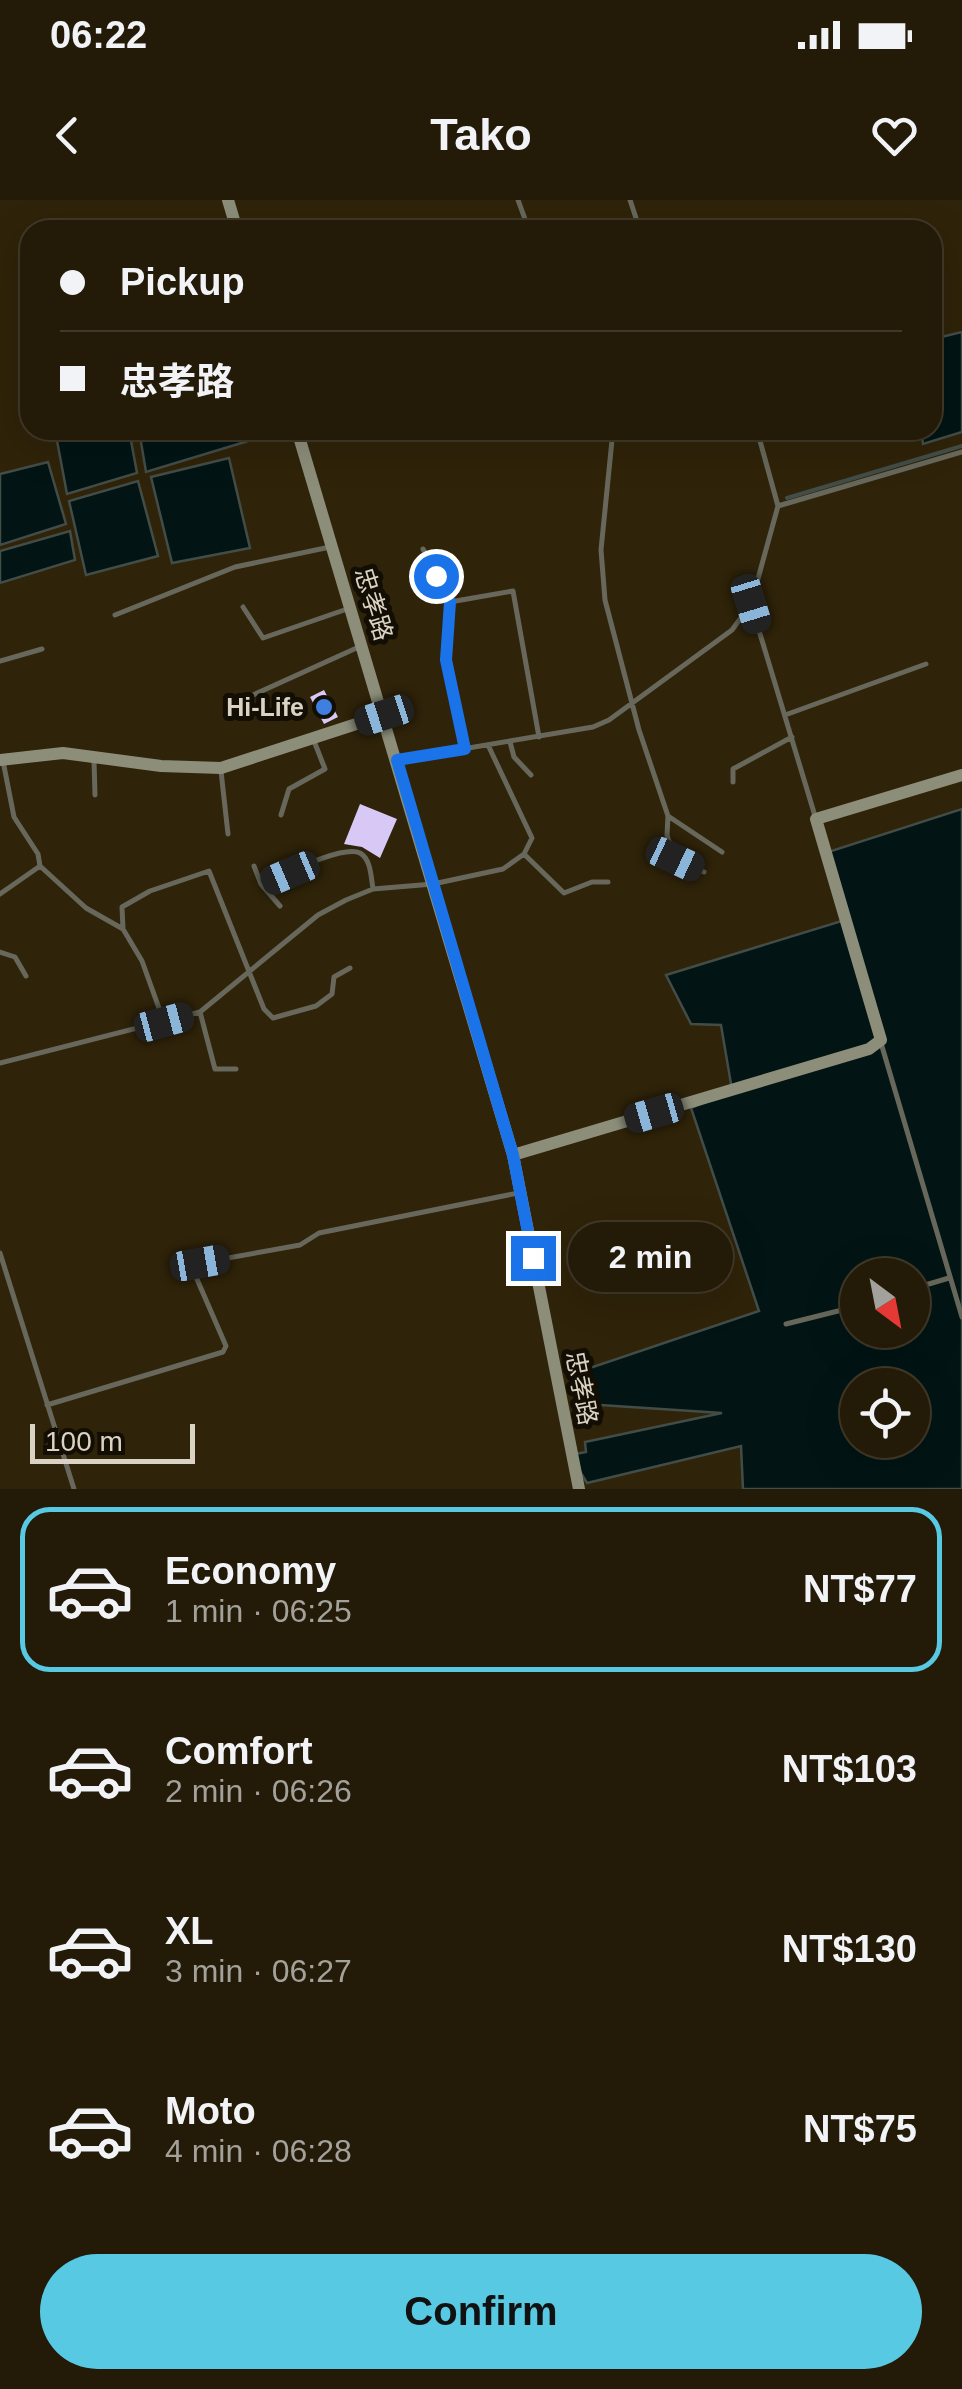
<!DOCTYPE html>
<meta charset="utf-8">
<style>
body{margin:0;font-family:Arial,"Noto Sans TC",sans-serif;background:#2f2715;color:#f1f3f6;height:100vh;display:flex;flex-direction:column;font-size:38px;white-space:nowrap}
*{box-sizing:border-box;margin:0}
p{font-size:32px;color:#a3a19b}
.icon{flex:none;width:55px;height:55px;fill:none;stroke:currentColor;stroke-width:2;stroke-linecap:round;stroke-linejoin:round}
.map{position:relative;height:1289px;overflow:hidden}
.panel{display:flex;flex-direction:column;background:#231a07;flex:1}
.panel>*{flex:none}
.hud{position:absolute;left:20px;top:20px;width:922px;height:220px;border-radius:30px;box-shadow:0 10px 40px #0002,0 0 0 2px #403828;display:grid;align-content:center;height:220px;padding:0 40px;background:#231a07}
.needle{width:65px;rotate:148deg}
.tools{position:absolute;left:840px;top:1058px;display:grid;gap:20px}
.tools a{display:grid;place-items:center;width:90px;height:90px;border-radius:50%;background:#231a07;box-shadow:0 10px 40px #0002,0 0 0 2px #403828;font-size:50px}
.scale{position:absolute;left:30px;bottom:25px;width:165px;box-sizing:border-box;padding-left:10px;border:5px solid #dad2c3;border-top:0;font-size:28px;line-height:35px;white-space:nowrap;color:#dad2c3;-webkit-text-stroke:8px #130e04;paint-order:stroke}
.end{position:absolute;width:45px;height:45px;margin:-22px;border:12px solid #1a73e8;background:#fff;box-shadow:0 0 0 5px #fff}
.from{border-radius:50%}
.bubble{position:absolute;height:70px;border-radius:35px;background:#231a07;box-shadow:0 10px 40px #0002,0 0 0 2px #403828;font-size:32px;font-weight:800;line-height:70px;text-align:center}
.car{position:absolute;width:30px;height:60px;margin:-30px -15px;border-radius:12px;box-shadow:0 0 8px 2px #0007;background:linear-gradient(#222 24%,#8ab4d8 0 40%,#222 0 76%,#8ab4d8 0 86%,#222 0)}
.hud b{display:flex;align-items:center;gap:35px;height:95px;font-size:38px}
.hud b+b{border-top:2px solid #403828}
.hud i{width:25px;height:25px;background:#f1f3f6}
ul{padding:18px 0 0;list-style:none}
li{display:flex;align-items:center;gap:30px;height:165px;margin:0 20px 15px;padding:0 20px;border:5px solid transparent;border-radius:30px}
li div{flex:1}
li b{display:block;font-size:38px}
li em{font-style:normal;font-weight:800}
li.selected{border-color:#58c9e3}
li>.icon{width:90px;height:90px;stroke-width:1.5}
.action{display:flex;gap:20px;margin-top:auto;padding:20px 40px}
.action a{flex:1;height:115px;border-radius:60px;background:#58c9e3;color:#111;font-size:40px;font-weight:800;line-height:115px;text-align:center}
.status{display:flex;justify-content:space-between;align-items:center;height:70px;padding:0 50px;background:#231a07;direction:ltr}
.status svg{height:28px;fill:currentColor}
header{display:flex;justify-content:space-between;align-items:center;height:130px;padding:0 40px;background:#231a07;font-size:45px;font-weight:800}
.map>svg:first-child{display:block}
</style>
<div class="status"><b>06:22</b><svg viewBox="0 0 49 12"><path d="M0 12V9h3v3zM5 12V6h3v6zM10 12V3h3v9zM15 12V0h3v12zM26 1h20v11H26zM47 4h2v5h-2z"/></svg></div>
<header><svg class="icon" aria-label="back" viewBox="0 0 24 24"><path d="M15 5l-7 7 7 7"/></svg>Tako<svg class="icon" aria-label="heart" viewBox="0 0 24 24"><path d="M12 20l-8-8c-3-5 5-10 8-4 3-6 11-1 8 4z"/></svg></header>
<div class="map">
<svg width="962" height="1289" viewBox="0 0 962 1289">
<rect width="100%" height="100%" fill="#2f2309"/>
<path fill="#021414" stroke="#434d48" stroke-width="2.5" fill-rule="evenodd" d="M962,132V232L923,244L921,230H932L933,139Z
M55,230H129L137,273L67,294Z
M139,230H281V231L146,272Z
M229,258L250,348L172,363L151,277Z
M48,262L66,324L0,345V274Z
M138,281L158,356L86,375L69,301Z
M70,331L75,360L0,383V351Z
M962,609V1289H743L741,1246L587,1283L570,1255L586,1252L585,1242L722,1213L585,1204L575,1173L759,1111L691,908L732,890L721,825L691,824L666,775L842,721L825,653ZM858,1075H912V1130H858ZM858,1185H912V1240H858Z"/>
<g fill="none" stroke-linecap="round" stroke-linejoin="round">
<path stroke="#434d48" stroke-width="4" d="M787,298L962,246"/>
</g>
<path fill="#d8c8f6" d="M324,490L338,517L324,524L310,497Z
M360,604L397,619L380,658L362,647L344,644Z"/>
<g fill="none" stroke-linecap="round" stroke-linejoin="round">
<path stroke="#67685b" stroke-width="5" d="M518,0L529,30
M630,0L640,30
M613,230L601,350L605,400L639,530L668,616L667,635L675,659L704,672
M757,230L778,306
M423,349L450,402
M751,404L815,616
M243,407L263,438L350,408
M115,415L235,367L330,347
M0,461L42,449
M253,495L361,446
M785,515L926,464
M510,542L514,557L531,575
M465,549L445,459L450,402L513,391L539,537
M397,560L593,527L609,520L732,430L751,404L778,306L962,252
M94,561L95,595
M221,571L228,634
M733,582V569L792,537
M281,615L289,589L325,569L314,541
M668,616L722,652
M524,654L564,693L592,682H608
M40,666L86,708L123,729L142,761L164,822
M254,666L261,684L280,706
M261,684C281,676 343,644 360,653C371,659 371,677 373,689
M0,694L40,666L38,654L14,617L3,561
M123,729L122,707L150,691L209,671L264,809L273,818L316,806L332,794L334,777L350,768
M0,752L15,757L26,776
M200,812L215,869H236
M881,843L962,1117
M0,863L200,812L318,715L346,700L373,689L433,684L503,669L524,654L532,638L488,545
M0,1053L74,1289
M912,1089L949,1078
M786,1124L858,1106
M47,1205L223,1152L226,1146L193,1070L200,1063L300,1045L319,1033L518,993"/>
<path stroke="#8c8e7a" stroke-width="12" d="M228,0L237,30
M297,230L513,955L579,1289
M0,560L63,553L161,566L221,568L384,515
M513,955L869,849L881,840L816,619L962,575"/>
</g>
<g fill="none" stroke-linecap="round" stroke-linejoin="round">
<path stroke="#1a73e8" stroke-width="12" d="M436,376L450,402L446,460L465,549L397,560L513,955L533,1058"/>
</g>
<circle fill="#3f7fe0" stroke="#130e04" stroke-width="4" cx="324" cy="507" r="10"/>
<g text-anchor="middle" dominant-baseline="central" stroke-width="10" stroke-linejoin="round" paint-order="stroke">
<g font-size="25" fill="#dad2c3" stroke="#130e04">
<text transform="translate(374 404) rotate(73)">忠孝路</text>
<text transform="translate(582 1188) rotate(79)">忠孝路</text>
</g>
<g font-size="25" font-weight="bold" fill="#dad2c3" stroke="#130e04" text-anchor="end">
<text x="304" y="507">Hi-Life</text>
</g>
</g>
</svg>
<div class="tools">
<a><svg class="needle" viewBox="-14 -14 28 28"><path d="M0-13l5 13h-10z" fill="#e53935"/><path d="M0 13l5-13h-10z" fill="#a3a19b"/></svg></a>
<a><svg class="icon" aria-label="locate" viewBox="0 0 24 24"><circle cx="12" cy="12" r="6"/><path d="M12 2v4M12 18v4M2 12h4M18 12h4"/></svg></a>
</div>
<div class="scale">100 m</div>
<i class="end from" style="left:436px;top:376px"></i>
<i class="end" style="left:533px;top:1058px"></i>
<div class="bubble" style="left:568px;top:1022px;width:165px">2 min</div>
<i class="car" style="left:751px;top:404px;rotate:163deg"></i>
<i class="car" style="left:384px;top:515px;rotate:252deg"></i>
<i class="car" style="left:675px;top:659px;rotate:115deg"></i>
<i class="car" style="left:290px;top:673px;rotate:247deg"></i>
<i class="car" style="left:164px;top:822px;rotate:75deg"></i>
<i class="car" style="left:654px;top:913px;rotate:254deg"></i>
<i class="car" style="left:200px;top:1063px;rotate:80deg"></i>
<div class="hud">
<b><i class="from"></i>Pickup</b>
<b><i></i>忠孝路</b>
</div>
</div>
<section class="panel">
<ul>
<li class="selected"><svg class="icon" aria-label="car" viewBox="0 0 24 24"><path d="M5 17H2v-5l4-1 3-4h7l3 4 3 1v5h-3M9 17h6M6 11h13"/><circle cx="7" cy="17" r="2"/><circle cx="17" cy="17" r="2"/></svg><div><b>Economy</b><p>1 min · 06:25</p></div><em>NT$77</em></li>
<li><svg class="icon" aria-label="car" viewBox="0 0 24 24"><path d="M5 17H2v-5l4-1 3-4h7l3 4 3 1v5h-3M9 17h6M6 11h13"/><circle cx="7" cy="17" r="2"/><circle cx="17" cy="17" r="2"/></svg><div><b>Comfort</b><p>2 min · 06:26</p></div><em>NT$103</em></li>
<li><svg class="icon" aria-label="car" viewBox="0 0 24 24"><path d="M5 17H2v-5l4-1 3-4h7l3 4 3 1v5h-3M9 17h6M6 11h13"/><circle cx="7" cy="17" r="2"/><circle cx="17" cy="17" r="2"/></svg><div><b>XL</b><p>3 min · 06:27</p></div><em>NT$130</em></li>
<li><svg class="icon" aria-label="car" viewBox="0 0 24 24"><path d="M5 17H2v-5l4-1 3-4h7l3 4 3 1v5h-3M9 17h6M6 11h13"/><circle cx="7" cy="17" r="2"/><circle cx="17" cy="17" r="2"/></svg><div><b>Moto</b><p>4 min · 06:28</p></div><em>NT$75</em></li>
</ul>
<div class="action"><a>Confirm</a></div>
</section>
